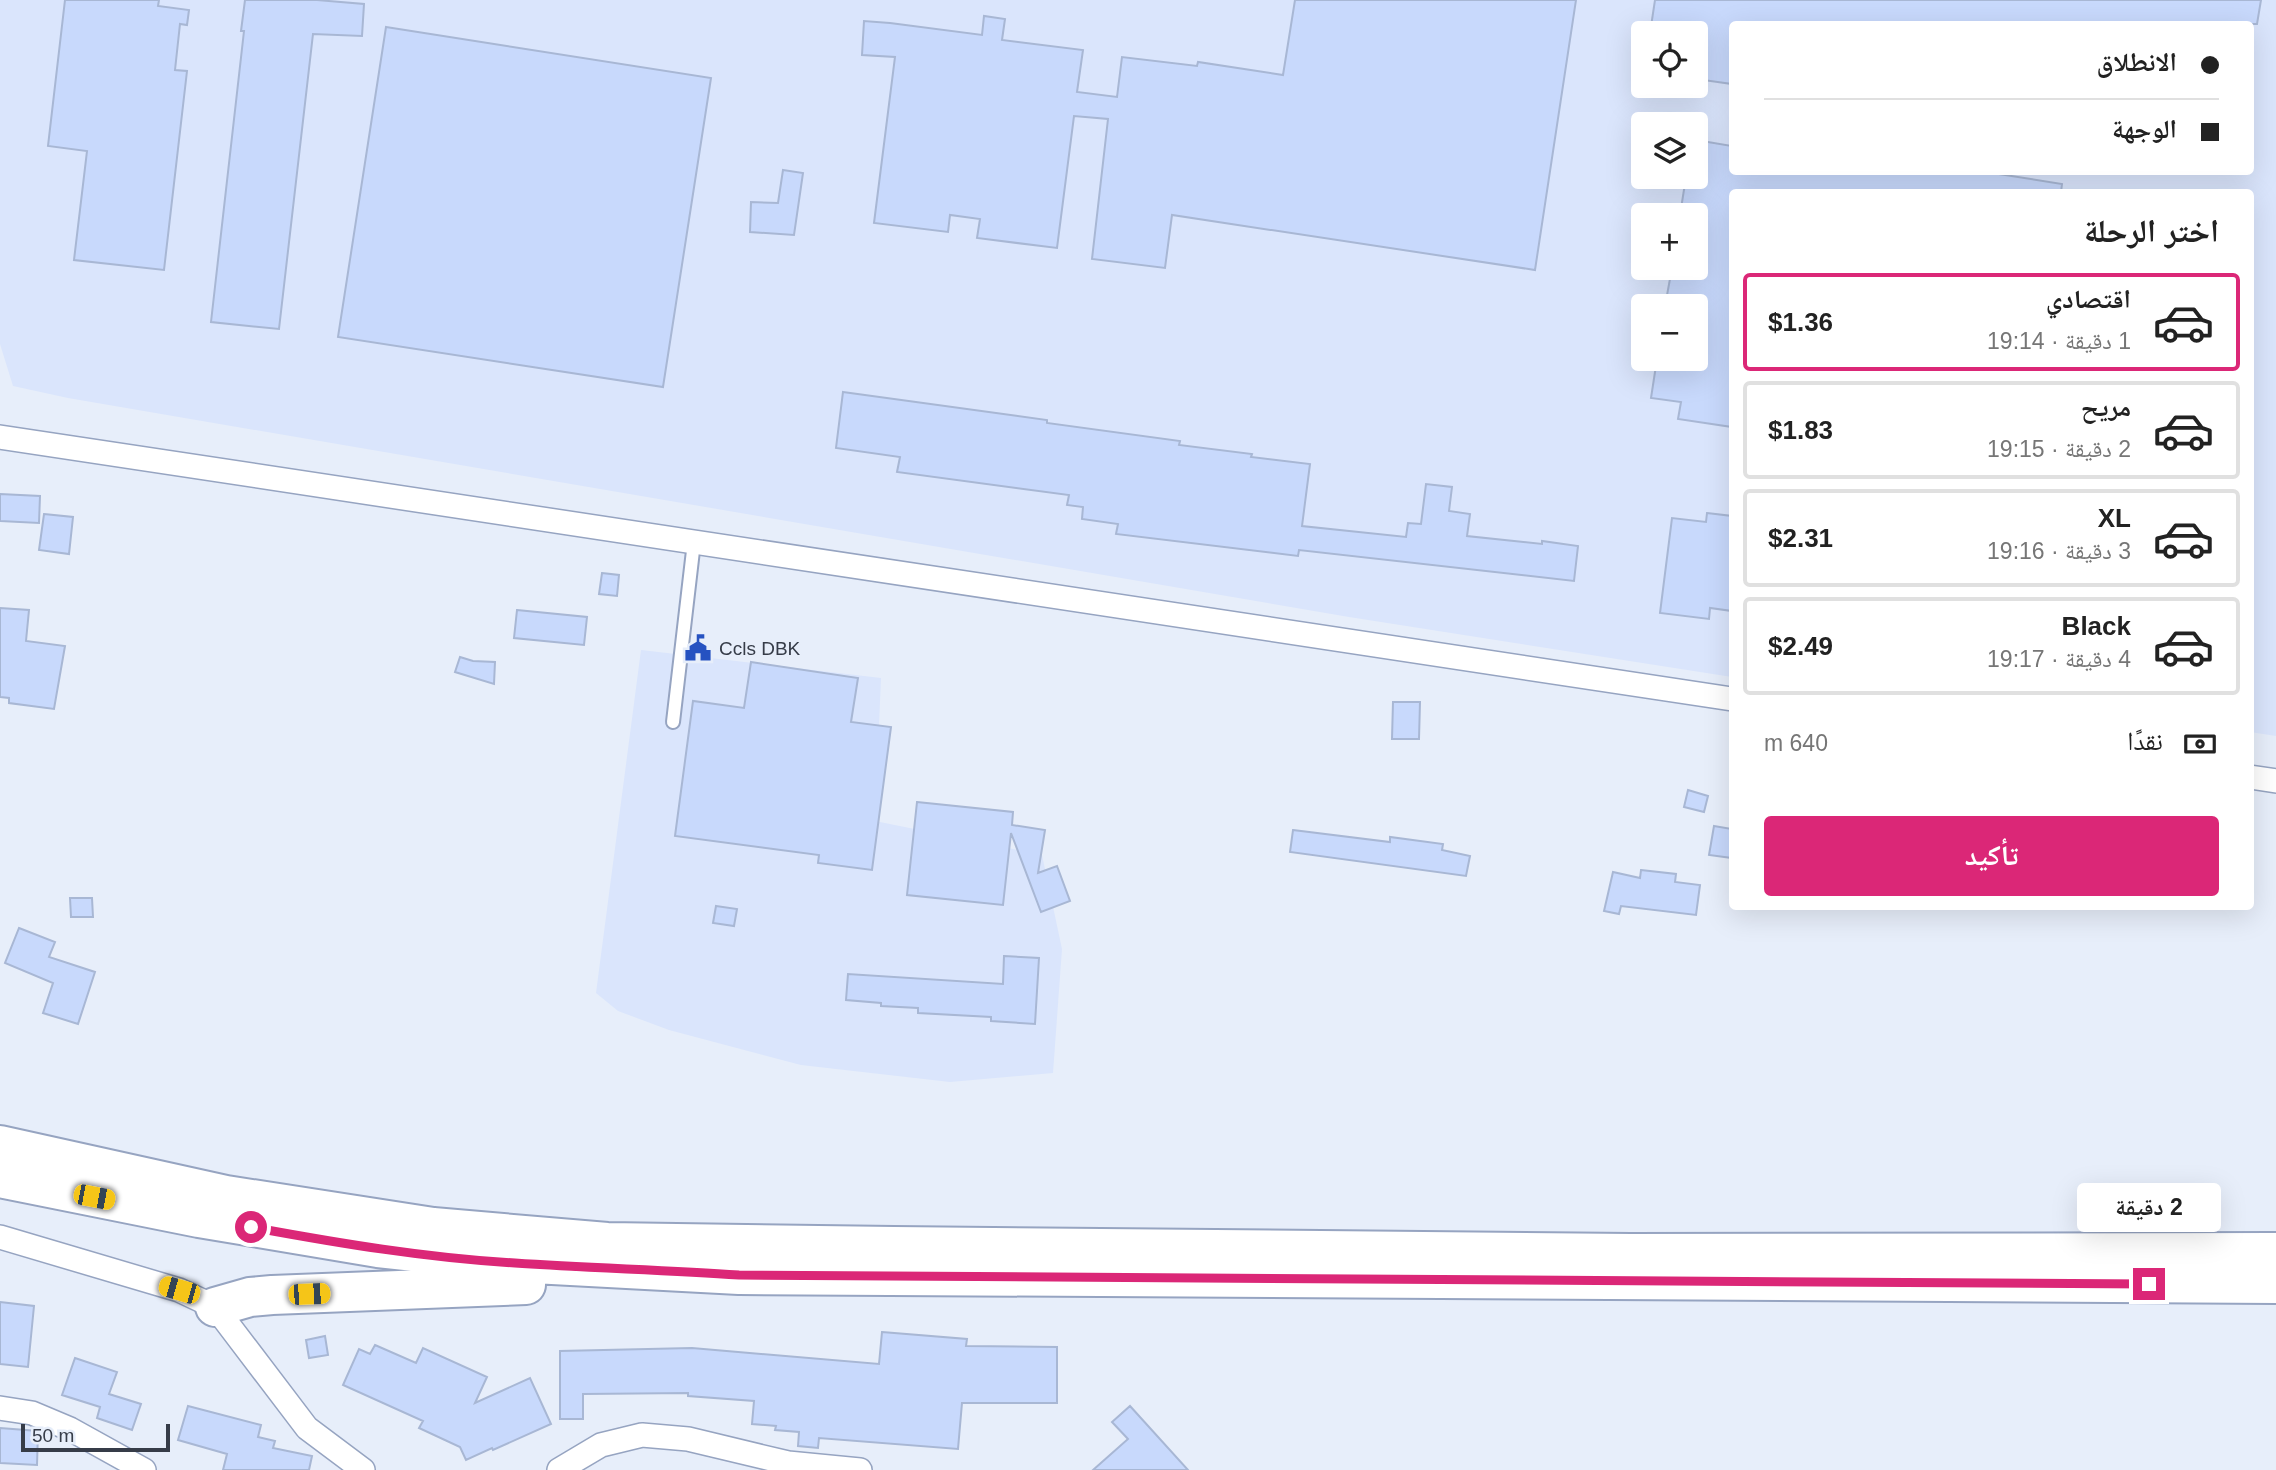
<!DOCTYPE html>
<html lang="ar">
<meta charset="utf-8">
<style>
body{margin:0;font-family:Helvetica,"Noto Naskh Arabic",sans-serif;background:#f6f6f6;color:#222;direction:rtl;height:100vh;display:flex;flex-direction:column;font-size:26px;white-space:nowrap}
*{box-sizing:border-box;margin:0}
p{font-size:23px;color:#767676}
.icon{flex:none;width:38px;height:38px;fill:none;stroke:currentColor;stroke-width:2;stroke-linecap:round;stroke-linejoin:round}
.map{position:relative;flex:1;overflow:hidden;direction:ltr}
.side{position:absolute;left:1729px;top:189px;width:525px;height:721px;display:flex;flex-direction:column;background:#fff;border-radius:7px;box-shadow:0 7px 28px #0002;direction:rtl}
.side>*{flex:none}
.banner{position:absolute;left:1729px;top:21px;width:525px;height:154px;border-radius:7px;box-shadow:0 7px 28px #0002;direction:rtl;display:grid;align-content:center;height:154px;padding:0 35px;background:#fff}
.fabs{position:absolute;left:1631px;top:21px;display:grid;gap:14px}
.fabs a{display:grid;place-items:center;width:77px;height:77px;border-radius:7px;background:#fff;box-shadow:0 7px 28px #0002;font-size:35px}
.scale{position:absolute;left:21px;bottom:18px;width:149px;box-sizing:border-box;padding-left:7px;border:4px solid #363c48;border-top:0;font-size:19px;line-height:24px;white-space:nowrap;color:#363c48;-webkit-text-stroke:5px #e7eefa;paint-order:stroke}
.end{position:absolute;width:32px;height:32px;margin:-16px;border:9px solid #db2777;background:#fff;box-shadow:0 0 0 4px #fff}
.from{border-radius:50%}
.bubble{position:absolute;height:49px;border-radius:7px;background:#fff;box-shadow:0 7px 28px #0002;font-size:23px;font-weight:800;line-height:49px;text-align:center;direction:rtl}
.car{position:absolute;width:21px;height:42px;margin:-21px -10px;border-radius:9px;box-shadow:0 0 5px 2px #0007;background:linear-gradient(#f5c518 24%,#345 0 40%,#f5c518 0 76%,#345 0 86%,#f5c518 0)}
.banner b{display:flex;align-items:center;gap:24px;height:66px;font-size:26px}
.banner b+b{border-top:2px solid #e0e0e0}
.banner i{width:18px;height:18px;background:#222}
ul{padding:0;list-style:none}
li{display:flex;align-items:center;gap:21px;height:98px;margin:0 14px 10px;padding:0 21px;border:4px solid #e0e0e0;border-radius:7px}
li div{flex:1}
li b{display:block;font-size:26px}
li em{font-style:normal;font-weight:800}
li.on{border-color:#db2777}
li>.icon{width:63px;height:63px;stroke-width:1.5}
h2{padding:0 35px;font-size:32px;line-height:84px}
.pay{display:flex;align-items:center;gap:18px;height:77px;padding:0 35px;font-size:26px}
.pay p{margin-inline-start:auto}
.cta{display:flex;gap:14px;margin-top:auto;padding:14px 35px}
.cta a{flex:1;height:80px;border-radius:7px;background:#db2777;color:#fff;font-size:28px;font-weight:800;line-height:80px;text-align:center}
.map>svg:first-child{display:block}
</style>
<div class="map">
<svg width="2276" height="1470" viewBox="0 0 2276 1470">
<rect width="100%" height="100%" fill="#e7eefa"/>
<path fill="#dae5fc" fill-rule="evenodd" d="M0,0H2276V736L2250,732V192H1732V677L1349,617L68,398L13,386L0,344ZM1732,24H2250V172H1732ZM1643,33H1696V86H1643ZM1643,124H1696V177H1643ZM1643,215H1696V268H1643ZM1643,306H1696V359H1643Z
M641,650L881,678L875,821L1042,855L1062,949L1053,1073L950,1082L801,1065L669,1030L618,1011L596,993Z"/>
<path fill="#c8d9fc" stroke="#a8b7d4" stroke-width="2" d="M65,0H159L158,6L189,10L187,25L180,24L175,70L187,71L164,270L74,260L87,151L48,146Z
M245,0H317L364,4L362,36L313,34L279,329L211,322L244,31H241Z
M1295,0H1576L1535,270L1172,215L1165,268L1092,259L1108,119L1074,116L1057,248L977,238L980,219L950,215L948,232L874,223L895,57L862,55L864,21L890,23L982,35L984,16L1005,19L1002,40L1083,50L1077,92L1117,97L1122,57L1197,66L1198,62L1283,75Z
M1655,0H2261L2257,24H1732V84L1696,79V33H1650Z
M386,27L711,78L663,387L338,337Z
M1696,140L1732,146V172H1986L2062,184L2061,192H1732V427L1678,419L1681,402L1651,398L1657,359H1696V306H1665L1672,268H1696V215H1680L1686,177H1696Z
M783,170L803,173L794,235L750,232L751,202L778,203Z
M843,392L1047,420V423L1180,441L1179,445L1252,454L1251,457L1310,464L1302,526L1406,537L1408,523L1421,524L1426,484L1452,487L1449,511L1470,514L1467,536L1542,544V541L1578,546L1574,581L1299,550L1298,556L1116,534L1118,524L1082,519L1083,507L1067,505L1069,495L897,472L900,457L836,448Z
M0,494L40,496L39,523L0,521Z
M1707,513L1732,516V611L1710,608L1709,619L1660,613L1672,518L1706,522Z
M44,514L73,517L69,554L39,550Z
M602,573L619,575L617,596L599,594Z
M0,608L29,610L26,641L65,646L54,709L9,703V698L0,697Z
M517,610L587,617L584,645L514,638Z
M460,657L473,661L495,662L494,684L455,672Z
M751,662L858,678L851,722L891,727L872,870L818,863L819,855L675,836L693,701L744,708Z
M1393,702H1420L1419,739H1392Z
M1688,790L1708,796L1704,812L1684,807Z
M917,802L1013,812L1012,825L1045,830L1038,873L1057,866L1070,901L1041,912L1011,833L1003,905L907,895Z
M1714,826L1732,829V858L1709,855Z
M1293,830L1390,842V837L1443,844L1442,850L1470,856L1466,876L1290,852Z
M1641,870L1676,874L1675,882L1700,885L1696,915L1621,906L1619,914L1604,911L1613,872L1640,878Z
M70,898H92L93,917H71Z
M716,906L737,909L734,926L713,923Z
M19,928L55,942L49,957L95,972L78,1024L43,1013L53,983L5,963Z
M1004,956L1039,958L1035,1024L991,1021V1017L918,1013V1008L881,1006V1003L846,1000L848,974L1003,984Z
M0,1302L34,1306L28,1367L0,1364Z
M882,1332L967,1339L966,1346L1057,1347V1403H962L958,1449L819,1438L818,1448L798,1446L799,1432L775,1430L776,1426L752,1424L754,1401L688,1396V1393L583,1394V1419H560V1351L692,1348L879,1364Z
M325,1336L328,1355L309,1358L306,1340Z
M375,1345L416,1363L423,1348L487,1377L475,1403L530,1378L551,1424L493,1450L492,1448L466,1460L460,1447L419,1428L423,1421L343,1385L359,1349L370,1354Z
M75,1358L117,1372L109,1394L141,1404L132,1430L97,1418L100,1407L62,1395Z
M188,1406L261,1425L258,1437L275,1441L273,1448L312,1456L309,1470H223L227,1454L178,1440Z
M1130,1406L1188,1470H1093L1128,1439L1112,1422Z
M0,1428L38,1431L37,1465L0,1463Z"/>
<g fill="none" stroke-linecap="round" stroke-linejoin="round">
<g stroke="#96a4c1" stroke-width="16">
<path id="service" d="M673,722L694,542"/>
</g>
<g stroke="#96a4c1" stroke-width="26">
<path id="minor" d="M0,437L1732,699
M2250,777L2276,781
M0,1237L179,1290L215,1307L307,1428L363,1470
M0,1408L32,1413L70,1429L144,1470
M559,1470L601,1445L642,1435L688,1439L788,1463L860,1470"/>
</g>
<g stroke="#96a4c1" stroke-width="42">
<path id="trunk" d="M0,1145L226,1195L433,1227L607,1242L894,1246L1631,1253L2276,1252
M0,1178L199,1218L378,1248L515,1263L739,1275L2276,1284
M215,1307L250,1297L272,1295L526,1285"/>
</g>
<use href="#service" stroke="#fff" stroke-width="12"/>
<use href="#minor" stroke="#fff" stroke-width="23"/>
<use href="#trunk" stroke="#fff" stroke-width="38"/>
</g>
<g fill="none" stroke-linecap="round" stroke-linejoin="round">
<path stroke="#db2777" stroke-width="9" d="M251,1227C338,1243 427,1258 515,1263C590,1268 665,1270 739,1275L2149,1284"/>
</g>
<defs>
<g id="civic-bare" transform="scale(2.1)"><path d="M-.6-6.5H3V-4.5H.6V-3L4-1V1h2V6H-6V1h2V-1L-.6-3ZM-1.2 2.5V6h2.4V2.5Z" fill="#2652c1" stroke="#e7eefa" stroke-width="2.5" paint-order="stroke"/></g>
</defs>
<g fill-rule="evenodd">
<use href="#civic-bare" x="698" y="648"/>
</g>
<g text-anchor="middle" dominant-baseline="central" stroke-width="6" stroke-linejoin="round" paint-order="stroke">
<g font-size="19" fill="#363c48" stroke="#e7eefa" text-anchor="start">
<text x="719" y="648">Ccls DBK</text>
</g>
</g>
</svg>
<div class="fabs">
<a><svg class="icon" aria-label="locate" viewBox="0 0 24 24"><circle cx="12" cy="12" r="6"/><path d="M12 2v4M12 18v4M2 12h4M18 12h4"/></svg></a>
<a><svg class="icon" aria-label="layers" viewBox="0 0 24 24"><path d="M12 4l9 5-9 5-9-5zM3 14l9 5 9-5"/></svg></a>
<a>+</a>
<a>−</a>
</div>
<div class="scale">50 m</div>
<i class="end from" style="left:251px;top:1227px"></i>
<i class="end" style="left:2149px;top:1284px"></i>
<div class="bubble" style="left:2077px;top:1183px;width:144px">2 دقيقة</div>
<i class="car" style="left:94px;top:1197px;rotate:101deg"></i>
<i class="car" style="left:179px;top:1290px;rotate:286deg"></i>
<i class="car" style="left:309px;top:1294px;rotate:88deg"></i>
<div class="banner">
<b><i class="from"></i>الانطلاق</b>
<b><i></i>الوجهة</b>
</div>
<section class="side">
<h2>اختر الرحلة</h2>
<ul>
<li class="on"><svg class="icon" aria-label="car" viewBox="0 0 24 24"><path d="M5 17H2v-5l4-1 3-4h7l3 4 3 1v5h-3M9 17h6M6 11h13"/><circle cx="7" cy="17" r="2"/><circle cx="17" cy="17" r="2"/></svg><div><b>اقتصادي</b><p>1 دقيقة · 19:14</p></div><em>$1.36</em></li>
<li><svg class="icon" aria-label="car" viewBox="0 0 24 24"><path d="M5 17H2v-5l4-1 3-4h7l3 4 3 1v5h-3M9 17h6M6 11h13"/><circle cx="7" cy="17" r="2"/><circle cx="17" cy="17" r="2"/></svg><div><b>مريح</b><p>2 دقيقة · 19:15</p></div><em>$1.83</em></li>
<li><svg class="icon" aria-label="car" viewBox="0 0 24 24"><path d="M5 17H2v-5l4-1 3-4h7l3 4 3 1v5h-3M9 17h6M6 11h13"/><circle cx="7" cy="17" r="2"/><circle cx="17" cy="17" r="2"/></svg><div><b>XL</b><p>3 دقيقة · 19:16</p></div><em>$2.31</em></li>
<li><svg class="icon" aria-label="car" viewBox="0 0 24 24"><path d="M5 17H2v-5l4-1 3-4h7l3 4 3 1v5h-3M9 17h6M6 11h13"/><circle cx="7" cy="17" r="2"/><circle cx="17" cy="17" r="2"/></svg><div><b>Black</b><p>4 دقيقة · 19:17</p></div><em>$2.49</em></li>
</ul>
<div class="pay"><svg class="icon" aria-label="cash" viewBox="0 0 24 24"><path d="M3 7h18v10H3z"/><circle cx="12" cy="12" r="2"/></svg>نقدًا<p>640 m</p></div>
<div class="cta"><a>تأكيد</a></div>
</section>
</div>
